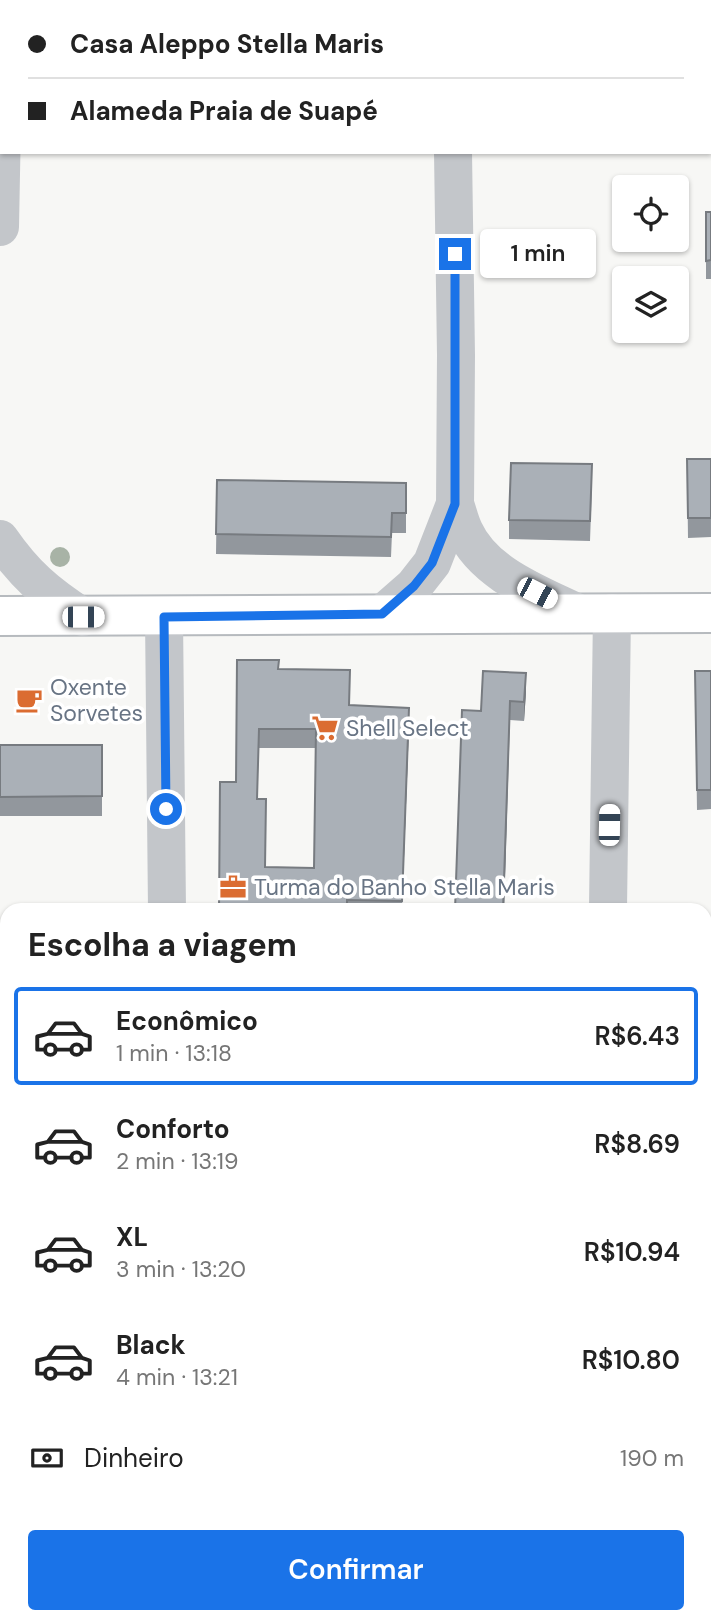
<!DOCTYPE html>
<html lang="pt">
<meta charset="utf-8">
<style>
body{margin:0;font-family:"DM Sans",sans-serif;background:#f6f6f6;color:#222;height:100vh;display:flex;flex-direction:column;font-size:26px;white-space:nowrap}
*{box-sizing:border-box;margin:0}
p{font-size:23px;color:#767676}
.icon{flex:none;width:38px;height:38px;fill:none;stroke:currentColor;stroke-width:2;stroke-linecap:round;stroke-linejoin:round}
.map{position:relative;flex:1;overflow:hidden}
.side{position:absolute;left:0px;top:903px;width:712px;height:721px;display:flex;flex-direction:column;background:#fff;border-radius:21px 21px 0 0;box-shadow:0 2px 5px #0004}
.side>*{flex:none}
.guide{position:absolute;left:0px;top:0px;width:712px;height:154px;box-shadow:0 2px 5px #0004;display:grid;align-content:center;height:154px;padding:0 28px;background:#fff}
.fabs{position:absolute;left:612px;top:175px;display:grid;gap:14px}
.fabs a{display:grid;place-items:center;width:77px;height:77px;border-radius:7px;background:#fff;box-shadow:0 2px 5px #0004;font-size:35px}
.end{position:absolute;width:32px;height:32px;margin:-16px;border:9px solid #1a73e8;background:#fff;box-shadow:0 0 0 4px #fff}
.from{border-radius:50%}
.bubble{position:absolute;height:49px;border-radius:7px;background:#fff;box-shadow:0 2px 5px #0004;font-size:23px;font-weight:600;line-height:49px;text-align:center}
.car{position:absolute;width:21px;height:42px;margin:-21px -10px;border-radius:9px;box-shadow:0 0 5px 2px #0007;background:linear-gradient(#fff 24%,#345 0 40%,#fff 0 76%,#345 0 86%,#fff 0)}
.guide b{display:flex;align-items:center;gap:24px;height:66px;font-size:26px}
.guide b+b{border-top:2px solid #e0e0e0}
.guide i{width:18px;height:18px;background:#222}
ul{padding:0;list-style:none}
li{display:flex;align-items:center;gap:21px;height:98px;margin:0 14px 10px;padding:0 14px;border:4px solid transparent;border-radius:7px}
li div{flex:1}
li b{display:block;font-size:26px}
li em{font-style:normal;font-weight:600}
li.on{border-color:#1a73e8}
li>.icon{width:63px;height:63px;stroke-width:1.5}
h2{padding:0 28px;font-size:32px;line-height:84px}
.pay{display:flex;align-items:center;gap:18px;height:77px;padding:0 28px;font-size:26px}
.pay p{margin-inline-start:auto}
.action{display:flex;gap:14px;margin-top:auto;padding:14px 28px}
.action a{flex:1;height:80px;border-radius:7px;background:#1a73e8;color:#fff;font-size:28px;font-weight:600;line-height:80px;text-align:center}
.map>svg:first-child{display:block}
</style>
<div class="map">
<svg width="711" height="1624" viewBox="0 0 711 1624">
<rect width="100%" height="100%" fill="#f7f7f5"/>
<g fill="none" stroke-linecap="round" stroke-linejoin="round">
<g stroke="#b6babe" stroke-width="42">
<path id="major" d="M0,616L711,613"/>
</g>
<path stroke="#c3c6ca" stroke-width="38" d="M448,0V2
M4,2V0
M0,227L2,121
M455,504C458,512 460,522 464,530C484,574 537,593 578,613
M0,539C25,575 46,593 83,617
M382,614L414,586L432,563L455,504L456,355L453,152
M164,617L167,910
M608,908L612,613
M705,1000L711,1001
M0,1161H7
M705,1167H711
M0,1329H7
M705,1330L711,1331
M441,1617V1620L489,1624
M698,1617L711,1618
M22,1624L23,1617
M112,1624L113,1617
M198,1624L199,1617
M530,1624V1617
M618,1624V1617"/>
<use href="#major" stroke="#fff" stroke-width="38"/>
</g>
<circle fill="#a8b3a6" cx="60" cy="557" r="10"/>
<path fill="#92979d" fill-rule="evenodd" d="M706,212H711V279H706Z
M687,459H711V537L688,538Z
M217,480L406,483V533H392L391,557L216,554Z
M592,484L590,541L509,539V520Z
M279,669L350,705L409,726L402,910H219L236,782ZM259,748H316L314,868L266,867L257,799Z
M695,671H711V809L697,810Z
M526,692L524,721L510,720L504,910H455L481,711Z
M0,745H102V816H0Z"/>
<path fill="#777b80" d="M526,673V692L524,721V702Z
M510,701L504,910H503Z
M409,708V726L402,910Z"/>
<path fill="#aab0b7" stroke="#777b80" stroke-width="2" fill-rule="evenodd" d="M706,212H711V260L706,261Z
M687,459H711V518H688Z
M511,463L592,464L590,521L509,520Z
M217,480L406,483V513H392L391,537L216,534Z
M237,660H279L278,669L350,670L349,705L409,708L402,901L347,900V910H219L220,782H236ZM259,729H316L314,868L265,867L266,799H257Z
M483,671L526,673L524,702L510,701L503,910H455L462,710L481,711Z
M695,671H711V790H697Z
M0,745H102V796L0,797Z
M48,908L107,909L47,910Z"/>
<g fill="none" stroke-linecap="round" stroke-linejoin="round">
<path stroke="#1a73e8" stroke-width="9" d="M166,809L164,617L382,614L414,586L432,563L455,504V254"/>
</g>
<defs>
<g id="cafe-bare" transform="scale(2.1)"><path d="M-5.5-4.5H6V0H3Q3 3.5 0 3.5H-2.5Q-5.5 3.5-5.5 0ZM3-3.2v2h1.7v-2ZM-6 4.5H4V6H-6Z" fill="#db6c31" stroke="#fff" stroke-width="2.5" paint-order="stroke"/></g>
<g id="supermarket-bare" transform="scale(2.1)"><path d="M-6-5.5h2.5l.6 2H6L4.5 2H-2.5L-4.4-4H-6ZM-1.5 3.2a1.3 1.3 0 1 0 .1 0ZM3 3.2a1.3 1.3 0 1 0 .1 0Z" fill="#db6c31" stroke="#fff" stroke-width="2.5" paint-order="stroke"/></g>
<g id="office-bare" transform="scale(2.1)"><path d="M-6-3h4V-5.5h4V-3h4V5H-6ZM-1-4.5V-3h2v-1.5ZM-6 0V1H6V0Z" fill="#db6c31" stroke="#fff" stroke-width="2.5" paint-order="stroke"/></g>
</defs>
<g fill-rule="evenodd">
<use href="#cafe-bare" x="29" y="700"/>
<use href="#supermarket-bare" x="325" y="728"/>
<use href="#office-bare" x="233" y="887"/>
</g>
<g text-anchor="middle" dominant-baseline="central" stroke-width="7" stroke-linejoin="round" paint-order="stroke">
<g font-size="23" fill="#687484" stroke="#fff" text-anchor="start">
<text x="50" y="687">Oxente<tspan x="50" dy="26">Sorvetes</tspan></text>
<text x="346" y="728">Shell Select</text>
<text x="254" y="887">Turma do Banho Stella Maris</text>
</g>
</g>
</svg>
<div class="fabs">
<a><svg class="icon" aria-label="locate" viewBox="0 0 24 24"><circle cx="12" cy="12" r="6"/><path d="M12 2v4M12 18v4M2 12h4M18 12h4"/></svg></a>
<a><svg class="icon" aria-label="layers" viewBox="0 0 24 24"><path d="M12 4l9 5-9 5-9-5zM3 14l9 5 9-5"/></svg></a>
</div>
<i class="end from" style="left:166px;top:809px"></i>
<i class="end" style="left:455px;top:254px"></i>
<div class="bubble" style="left:480px;top:229px;width:116px">1 min</div>
<i class="car" style="left:537px;top:593px;rotate:117deg"></i>
<i class="car" style="left:83px;top:617px;rotate:90deg"></i>
<i class="car" style="left:609px;top:825px;rotate:1deg"></i>
<div class="guide">
<b><i class="from"></i>Casa Aleppo Stella Maris</b>
<b><i></i>Alameda Praia de Suapé</b>
</div>
<section class="side">
<h2>Escolha a viagem</h2>
<ul>
<li class="on"><svg class="icon" aria-label="car" viewBox="0 0 24 24"><path d="M5 17H2v-5l4-1 3-4h7l3 4 3 1v5h-3M9 17h6M6 11h13"/><circle cx="7" cy="17" r="2"/><circle cx="17" cy="17" r="2"/></svg><div><b>Econômico</b><p>1 min · 13:18</p></div><em>R$6.43</em></li>
<li><svg class="icon" aria-label="car" viewBox="0 0 24 24"><path d="M5 17H2v-5l4-1 3-4h7l3 4 3 1v5h-3M9 17h6M6 11h13"/><circle cx="7" cy="17" r="2"/><circle cx="17" cy="17" r="2"/></svg><div><b>Conforto</b><p>2 min · 13:19</p></div><em>R$8.69</em></li>
<li><svg class="icon" aria-label="car" viewBox="0 0 24 24"><path d="M5 17H2v-5l4-1 3-4h7l3 4 3 1v5h-3M9 17h6M6 11h13"/><circle cx="7" cy="17" r="2"/><circle cx="17" cy="17" r="2"/></svg><div><b>XL</b><p>3 min · 13:20</p></div><em>R$10.94</em></li>
<li><svg class="icon" aria-label="car" viewBox="0 0 24 24"><path d="M5 17H2v-5l4-1 3-4h7l3 4 3 1v5h-3M9 17h6M6 11h13"/><circle cx="7" cy="17" r="2"/><circle cx="17" cy="17" r="2"/></svg><div><b>Black</b><p>4 min · 13:21</p></div><em>R$10.80</em></li>
</ul>
<div class="pay"><svg class="icon" aria-label="cash" viewBox="0 0 24 24"><path d="M3 7h18v10H3z"/><circle cx="12" cy="12" r="2"/></svg>Dinheiro<p>190 m</p></div>
<div class="action"><a>Confirmar</a></div>
</section>
</div>
